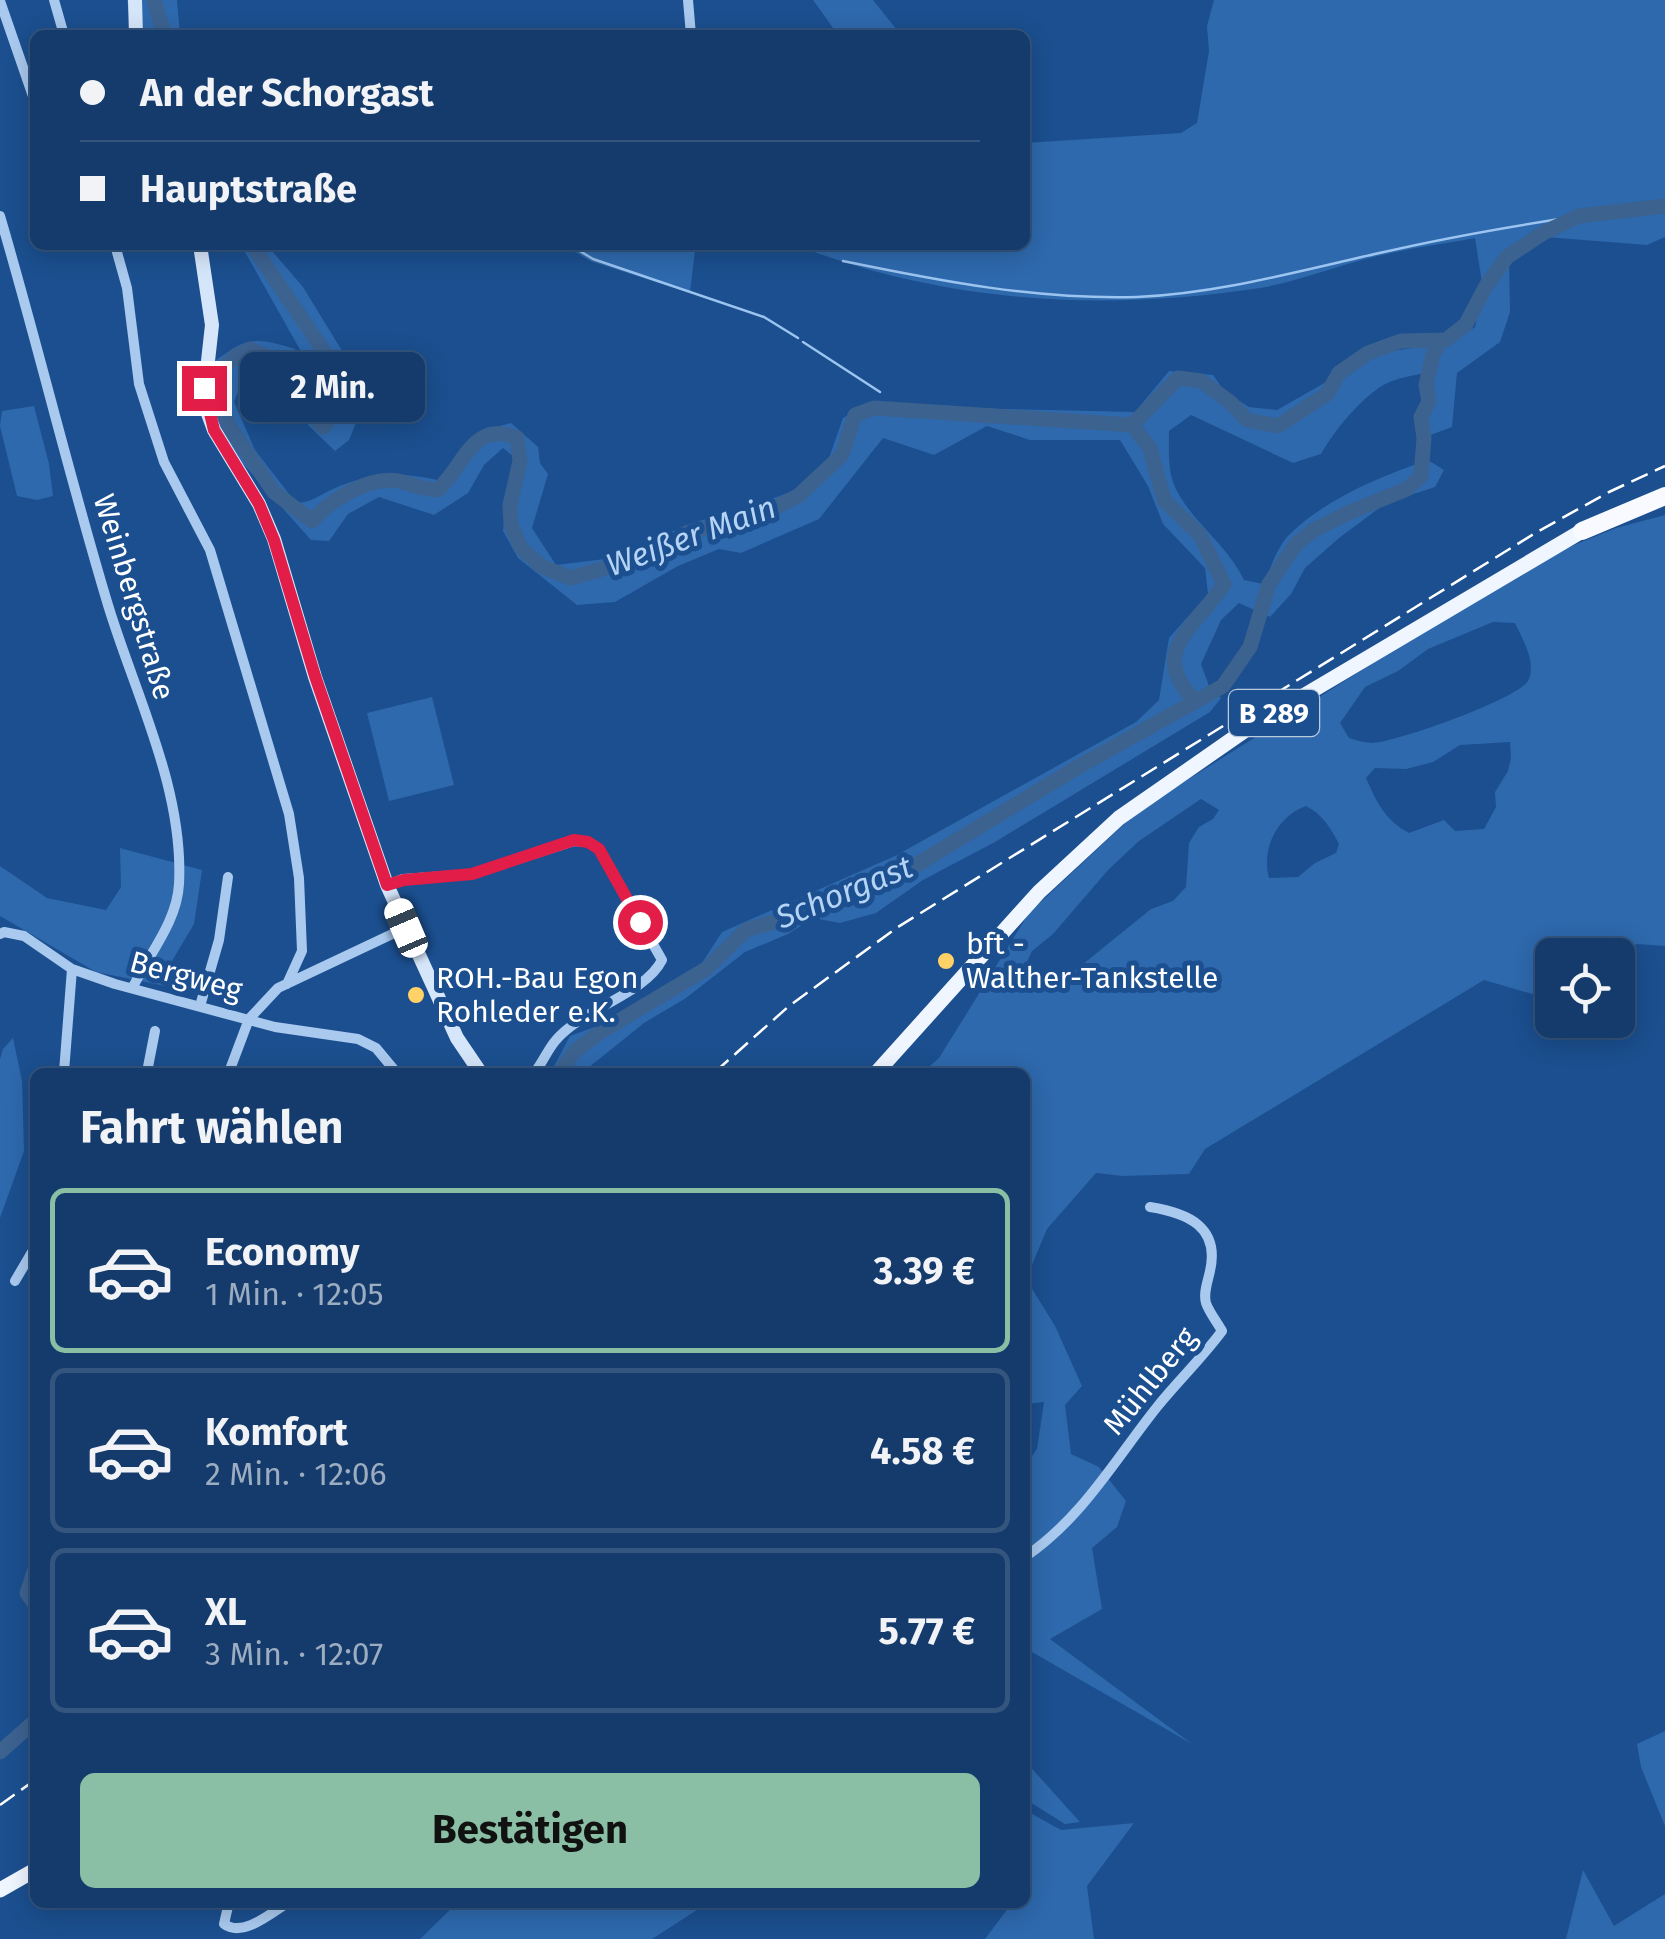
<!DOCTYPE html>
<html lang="de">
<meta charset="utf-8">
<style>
body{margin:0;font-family:"Fira Sans",sans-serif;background:#214673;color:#f1f3f6;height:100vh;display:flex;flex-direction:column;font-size:38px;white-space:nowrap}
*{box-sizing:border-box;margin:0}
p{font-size:32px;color:#9dadc1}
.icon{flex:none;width:55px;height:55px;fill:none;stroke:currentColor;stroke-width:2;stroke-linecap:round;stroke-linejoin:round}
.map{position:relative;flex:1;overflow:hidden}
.panel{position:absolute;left:30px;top:1068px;width:1000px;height:840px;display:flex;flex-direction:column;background:#143b6b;border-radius:15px;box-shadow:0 5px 25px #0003,0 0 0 2px #33557e}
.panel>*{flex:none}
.hud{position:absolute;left:30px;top:30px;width:1000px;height:220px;border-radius:15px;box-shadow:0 5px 25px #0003,0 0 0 2px #33557e;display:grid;align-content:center;height:220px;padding:0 50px;background:#143b6b}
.buttons{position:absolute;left:1535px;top:938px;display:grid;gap:20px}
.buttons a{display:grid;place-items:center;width:100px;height:100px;border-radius:15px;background:#143b6b;box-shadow:0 5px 25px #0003,0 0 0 2px #33557e;font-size:50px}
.end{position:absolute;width:45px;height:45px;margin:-22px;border:12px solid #e11d48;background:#fff;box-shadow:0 0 0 5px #fff}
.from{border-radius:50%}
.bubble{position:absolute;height:70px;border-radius:15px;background:#143b6b;box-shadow:0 5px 25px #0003,0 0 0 2px #33557e;font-size:32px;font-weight:700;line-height:70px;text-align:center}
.car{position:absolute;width:30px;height:60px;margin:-30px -15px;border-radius:12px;box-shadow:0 0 8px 2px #0007;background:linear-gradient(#fff 24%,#345 0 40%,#fff 0 76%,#345 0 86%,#fff 0)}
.hud b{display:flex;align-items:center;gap:35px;height:95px;font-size:38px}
.hud b+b{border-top:2px solid #33557e}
.hud i{width:25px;height:25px;background:#f1f3f6}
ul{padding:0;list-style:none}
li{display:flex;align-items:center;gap:30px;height:165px;margin:0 20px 15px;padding:0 30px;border:5px solid #33557e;border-radius:15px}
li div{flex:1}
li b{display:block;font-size:38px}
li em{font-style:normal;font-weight:700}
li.current{border-color:#8abfa5}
li>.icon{width:90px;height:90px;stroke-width:1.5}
h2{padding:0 50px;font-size:45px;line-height:120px}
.cta{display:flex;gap:20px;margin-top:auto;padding:20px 50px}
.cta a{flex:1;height:115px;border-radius:15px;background:#8abfa5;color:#111;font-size:40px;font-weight:700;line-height:115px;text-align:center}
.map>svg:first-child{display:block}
</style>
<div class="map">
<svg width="1665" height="1939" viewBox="0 0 1665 1939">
<rect width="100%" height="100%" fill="#1b4f8f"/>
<path fill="#2e69ad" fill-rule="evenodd" d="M127,0H177L180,35H132Z
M813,0H873L901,35H838Z
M1214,0H1665V237L1647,245L1545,237L1509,259L1510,312L1500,342L1457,373L1452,427L1425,437L1435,371C1417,375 1396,377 1380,387C1357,403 1335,430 1321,454L1293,463L1191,415L1169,431C1169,452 1167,474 1178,493C1196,525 1228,546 1244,580L1263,584C1271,568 1277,547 1289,535C1325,499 1381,476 1428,460L1444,470L1435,487L1386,503L1339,538L1305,568L1291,594L1270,617L1239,603L1221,620L1201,664L1209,686L1221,698L1210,712L995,842L923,880L876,913L840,923L813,918L788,934L745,952L686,998L644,1023L583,1072H551L570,1036L608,1022L643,998L661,993L698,969L722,932L895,856L1136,722L1159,700L1169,638L1208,594L1205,568L1163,524L1148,486L1120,440H1030L987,426L934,455L883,438L819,519L741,553L719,549L678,566L615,602L577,605L518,558L503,531L514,457L503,448L484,465L468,493L434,515L379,497L348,514L329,541L311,540L229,448L209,405L203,370C243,341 246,333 295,349L296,371L322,404L330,387L312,371L241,245H267L303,287L344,354L360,413L349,440L335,451L309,426L277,377L267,367L244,377L234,402L255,450L296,503C312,502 318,496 333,489C367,473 401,472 437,480L479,432L511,423L538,447L540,463L548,474L532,528L556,565L629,556L664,535L699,521L747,508L793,491L829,458L843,418L874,401L960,408L1135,412L1169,371L1213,375L1225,392L1249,407L1277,410L1377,353L1449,343L1475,327L1483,289L1475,238C1443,244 1410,248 1378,256C1339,265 1300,281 1260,288C1105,312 942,303 796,245H1025V143L1181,133L1197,123L1209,51L1207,26Z
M564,245H754L695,250L690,293L590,261Z
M34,406L49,464L53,496L37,500L17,496L0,426L2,411Z
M1665,515V946L1637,944L1618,955H1552V994L1546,998L1484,980L1205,1149L1189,1174L1123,1176L1096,1173L1047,1229L1026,1279L1055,1326L1082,1386L1065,1405L1071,1454L1099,1467L1126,1501L1117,1527L1092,1548L1102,1609L1050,1639L1192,1744L1025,1648V1466L1037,1449L1044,1402L1025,1404V1072H923L939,1058L1029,913L1138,811L1413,638L1567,548L1616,528ZM1493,622L1515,623C1523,640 1537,663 1528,681C1518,699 1394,743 1372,743C1365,743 1356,740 1349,738L1340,723L1365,687L1398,671L1428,649ZM1510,742L1511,758L1508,771L1495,792L1496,807L1484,829L1455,831L1444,820L1409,833C1385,820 1377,803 1366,778L1375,768L1406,769L1433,762L1460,745ZM1201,799L1219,810L1213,819L1199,827L1189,843L1186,887L1173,901L1151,909L1077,969L1043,983L1025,966L1032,951L1053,934L1109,869L1139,841ZM1306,806C1323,815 1330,827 1339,844L1336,853L1315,863L1298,877L1269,878C1261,847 1278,816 1306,806Z
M432,697L454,785L389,801L367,713Z
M120,848L202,870L194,924L172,961L165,986L96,972L0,916V866L47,898L106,910L121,887Z
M13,1038L22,1081L24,1151L0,1218V1059L3,1049Z
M1665,1731V1826L1641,1767L1637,1744Z
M1025,1761L1080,1822L1065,1824L1025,1799Z
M1025,1810L1061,1830L1134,1823L1087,1886L1094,1939H985L1012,1903L1025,1902Z
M1583,1870L1614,1926L1665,1894V1939H1566Z
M458,1902H725V1903L700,1908L652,1939H420Z"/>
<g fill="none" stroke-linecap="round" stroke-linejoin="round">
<path stroke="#9cc4f0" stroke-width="2.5" d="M570,245L593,259L764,317L798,338
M843,261C940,281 1038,300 1137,297C1222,293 1302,270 1384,252C1449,237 1513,226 1579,216
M803,342L880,392"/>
<path stroke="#3c6290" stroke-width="15" d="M154,0L164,35
M252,245L338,372C341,397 340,408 323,427C303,408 297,375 274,360C267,356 258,353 250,349L237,355L218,372V397L229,426L274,492L312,521C330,500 369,476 398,481C412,484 423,490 438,490C464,466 473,419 517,438L520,461L510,505L511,525L521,548L541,566L570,578L653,555L686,533L762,514L798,496L842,455L855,415L874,408L1132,425L1178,378L1201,381L1230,402L1247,420L1278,426L1327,394L1339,373L1368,353L1401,341L1446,340L1466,324L1486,286L1507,257L1545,232L1579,216L1665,206
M1132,425L1150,448L1164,500L1200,535L1224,584C1196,628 1146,651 1195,701
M560,1072L575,1051L602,1031L706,969L746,930L825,907L893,879L1078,767L1223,686L1250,647L1269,584L1296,544L1314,530L1348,513L1407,489L1421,476L1424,438L1421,417L1429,401L1426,385L1433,355L1440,340
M35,1569L27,1593L35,1604
M0,1752L35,1721"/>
<path stroke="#a9c9ee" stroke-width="10" d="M54,0L64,35
M688,0L691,35
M0,1L35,102
M0,216C38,345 69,476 108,605C135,694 184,789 179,884C177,922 149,954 133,987
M115,245L127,288L139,384L164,462L210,550L289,814L299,878L302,951L287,984
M387,885L403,879L472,874L574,841L588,842L599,849L662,960C645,994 582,1009 556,1040C548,1049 543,1062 535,1072
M0,934L4,932L24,936L72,969L115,984L275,1027L358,1039L376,1048L396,1072
M200,1006L219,940L228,877
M64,1072L72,969
M147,1072L155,1031
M229,1072L249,1019L278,988L405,928
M15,1281L35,1247
M1025,1557C1083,1517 1114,1461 1157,1407C1178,1381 1202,1358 1222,1331C1217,1322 1209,1312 1206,1303C1203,1293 1208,1281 1210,1271C1220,1227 1188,1213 1150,1207
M229,1902L224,1924C243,1938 271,1913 289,1902"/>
<path stroke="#d6e6fa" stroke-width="14" d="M135,0L136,35
M200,245L212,325L205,388L206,408L214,430L259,504L274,539L315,677L387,885L457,1038L480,1072"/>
<path stroke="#f0f6ff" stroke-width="15" d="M877,1072L1039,892L1119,818L1244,731L1582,531
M0,1890L35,1870"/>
<path stroke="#f8faff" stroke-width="18" d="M1582,531L1665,496"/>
<path stroke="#fff" stroke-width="2.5" stroke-dasharray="18 8" stroke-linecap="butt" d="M715,1072L789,1006L898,927L1537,532L1609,492L1665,466
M0,1805L35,1780"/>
</g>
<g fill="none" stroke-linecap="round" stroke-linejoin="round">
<path stroke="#e11d48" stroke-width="12" d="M204,388L214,430L259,504L274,540L315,676L387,885L404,880L472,874L574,840L588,842L599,849L640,922"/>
</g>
<g fill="#ffd166" stroke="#1b4f8f" stroke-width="4">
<circle cx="946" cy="961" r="10"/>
<circle cx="416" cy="995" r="10"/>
</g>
<g text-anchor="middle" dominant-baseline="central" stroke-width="10" stroke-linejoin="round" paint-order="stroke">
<rect fill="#1b4f8f" stroke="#bbcadd" stroke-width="2.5" x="1229" y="690" width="90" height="46" rx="8"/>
<g font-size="28" font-weight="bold" fill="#fff">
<text x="1274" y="713">B 289</text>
</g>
<g font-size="30" fill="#fff" stroke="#1b4f8f">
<text transform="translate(134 597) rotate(73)">Weinbergstraße</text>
<text transform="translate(186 976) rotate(15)">Bergweg</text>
<text transform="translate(1150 1381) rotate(-51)">Mühlberg</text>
</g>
<g font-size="30" fill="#fff" stroke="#1b4f8f" text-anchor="start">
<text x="966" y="944">bft -<tspan x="966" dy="34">Walther-Tankstelle</tspan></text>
<text x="436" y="978">ROH.-Bau Egon<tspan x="436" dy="34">Rohleder e.K.</tspan></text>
</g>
<g font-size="32" font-style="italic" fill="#b5d3f5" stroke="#1b4f8f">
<text transform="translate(691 536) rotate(-20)">Weißer Main</text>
<text transform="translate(844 892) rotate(-22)">Schorgast</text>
</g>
</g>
</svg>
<div class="buttons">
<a><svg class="icon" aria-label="locate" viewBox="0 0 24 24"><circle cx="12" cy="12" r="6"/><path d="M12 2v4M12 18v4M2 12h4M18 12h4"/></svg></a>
</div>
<i class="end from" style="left:640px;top:922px"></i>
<i class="end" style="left:204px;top:388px"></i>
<div class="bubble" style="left:240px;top:352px;width:185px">2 Min.</div>
<i class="car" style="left:406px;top:928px;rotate:337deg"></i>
<div class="hud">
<b><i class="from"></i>An der Schorgast</b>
<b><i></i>Hauptstraße</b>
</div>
<section class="panel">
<h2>Fahrt wählen</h2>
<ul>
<li class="current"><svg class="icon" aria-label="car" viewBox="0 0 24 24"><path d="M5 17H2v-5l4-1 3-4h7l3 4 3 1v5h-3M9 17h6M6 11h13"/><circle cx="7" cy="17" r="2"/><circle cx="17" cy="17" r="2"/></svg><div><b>Economy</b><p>1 Min. · 12:05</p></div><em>3.39 €</em></li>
<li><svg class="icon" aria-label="car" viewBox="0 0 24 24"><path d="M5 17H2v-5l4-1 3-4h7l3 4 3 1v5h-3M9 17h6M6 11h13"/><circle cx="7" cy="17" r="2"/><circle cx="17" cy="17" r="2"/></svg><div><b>Komfort</b><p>2 Min. · 12:06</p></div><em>4.58 €</em></li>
<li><svg class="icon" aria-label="car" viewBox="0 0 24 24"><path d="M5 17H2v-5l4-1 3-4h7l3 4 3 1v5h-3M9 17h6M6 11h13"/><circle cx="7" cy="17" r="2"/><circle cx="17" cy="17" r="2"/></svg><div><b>XL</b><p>3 Min. · 12:07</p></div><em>5.77 €</em></li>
</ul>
<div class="cta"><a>Bestätigen</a></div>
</section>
</div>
